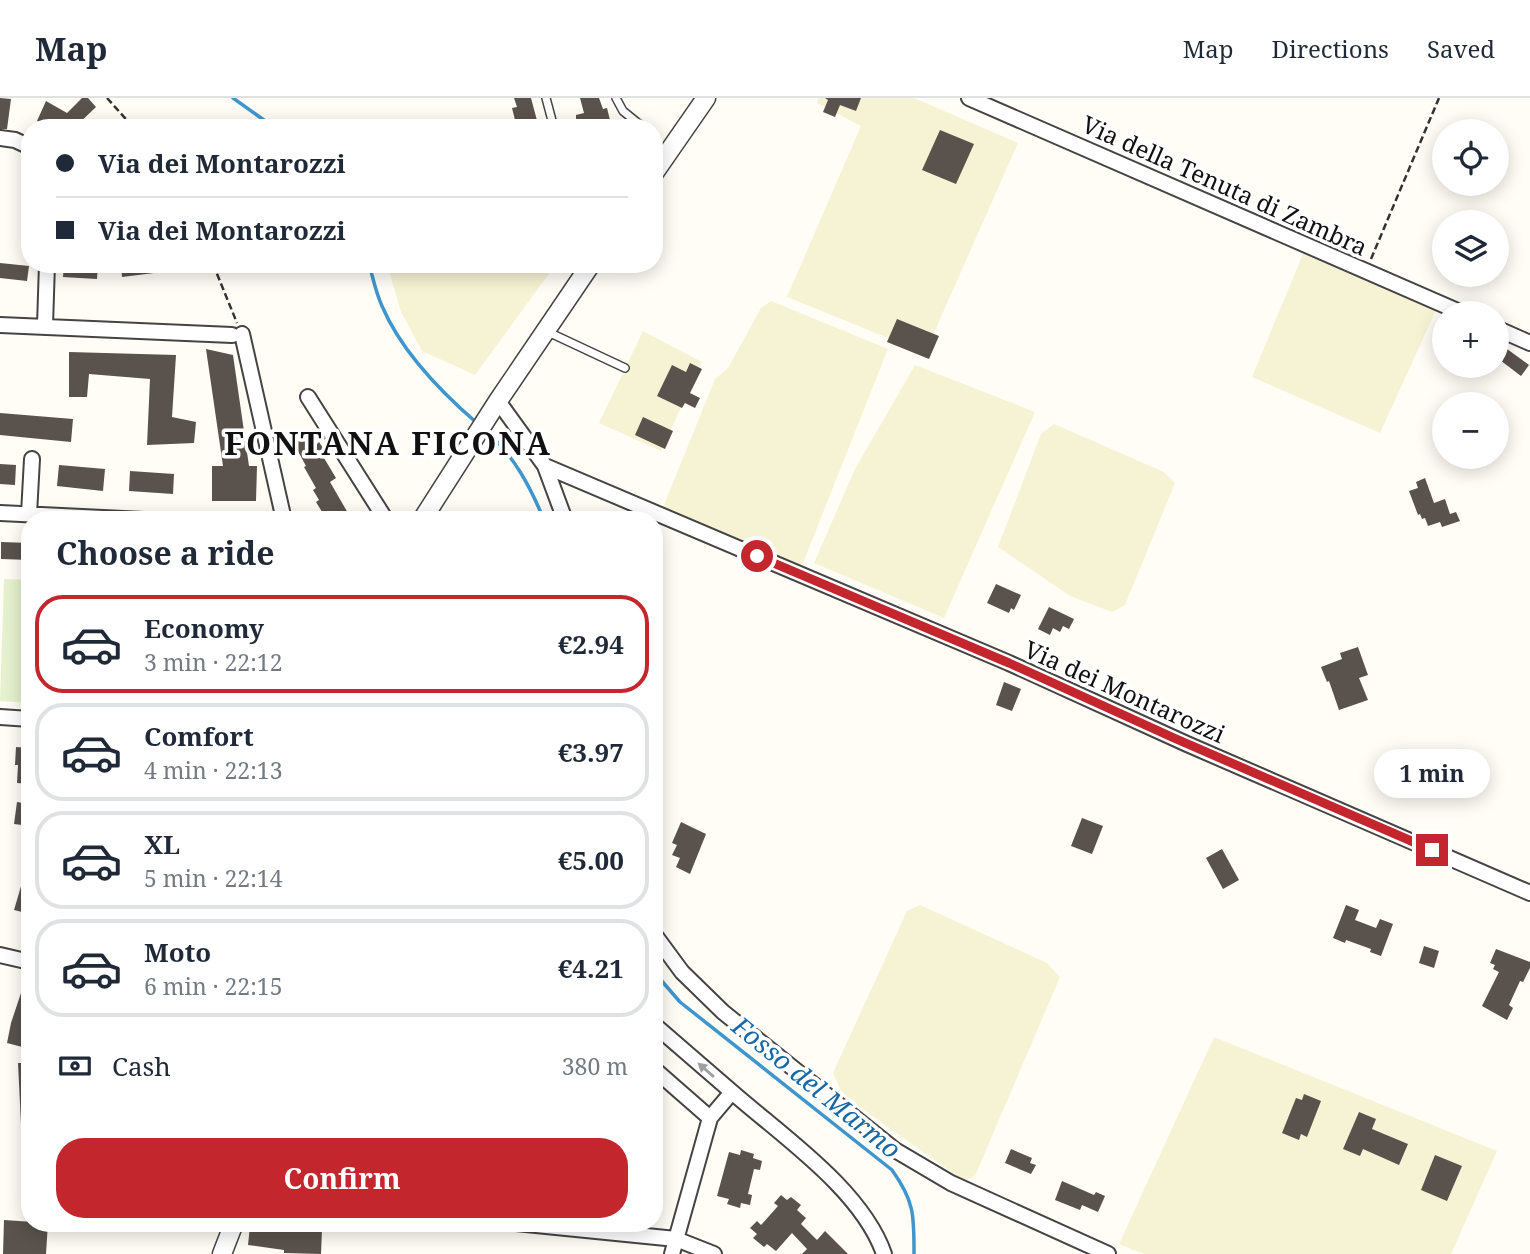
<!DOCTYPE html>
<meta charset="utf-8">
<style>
body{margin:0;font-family:"Noto Serif",serif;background:#f6f6f7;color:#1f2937;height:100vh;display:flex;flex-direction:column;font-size:26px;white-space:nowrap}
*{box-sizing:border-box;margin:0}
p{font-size:23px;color:#747a83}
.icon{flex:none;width:38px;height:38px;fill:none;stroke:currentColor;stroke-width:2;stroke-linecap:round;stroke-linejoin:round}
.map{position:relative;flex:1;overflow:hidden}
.panel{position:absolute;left:21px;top:413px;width:642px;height:721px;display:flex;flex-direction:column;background:#fff;border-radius:28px;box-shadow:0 4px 18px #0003}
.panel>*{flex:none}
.top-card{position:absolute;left:21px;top:21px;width:642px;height:154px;border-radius:28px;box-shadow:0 4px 18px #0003;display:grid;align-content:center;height:154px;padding:0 35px;background:#fff}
.tools{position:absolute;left:1432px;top:21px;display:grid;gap:14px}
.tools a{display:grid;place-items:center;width:77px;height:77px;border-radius:50%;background:#fff;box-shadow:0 4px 18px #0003;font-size:35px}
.end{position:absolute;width:32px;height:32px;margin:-16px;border:9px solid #c4262e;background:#fff;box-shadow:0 0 0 4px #fff}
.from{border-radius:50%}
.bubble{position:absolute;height:49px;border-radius:24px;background:#fff;box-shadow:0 4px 18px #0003;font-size:23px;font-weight:700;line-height:49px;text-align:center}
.top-card b{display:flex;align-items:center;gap:24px;height:66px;font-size:26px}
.top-card b+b{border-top:2px solid #e0e1e3}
.top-card i{width:18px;height:18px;background:#1f2937}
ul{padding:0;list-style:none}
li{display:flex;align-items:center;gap:21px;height:98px;margin:0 14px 10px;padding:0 21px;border:4px solid #e0e1e3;border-radius:28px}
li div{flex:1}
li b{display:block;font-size:26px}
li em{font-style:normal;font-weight:700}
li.selected{border-color:#c4262e}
li>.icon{width:63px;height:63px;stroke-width:1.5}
h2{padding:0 35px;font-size:32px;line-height:84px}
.pay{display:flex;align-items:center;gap:18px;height:77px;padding:0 35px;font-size:26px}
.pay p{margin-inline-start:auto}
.primary-button{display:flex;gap:14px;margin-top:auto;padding:14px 35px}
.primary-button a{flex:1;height:80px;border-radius:28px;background:#c4262e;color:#fff;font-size:28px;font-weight:700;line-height:80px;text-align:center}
header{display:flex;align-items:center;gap:42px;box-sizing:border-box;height:98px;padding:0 35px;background:#fff;border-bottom:2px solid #e0e1e3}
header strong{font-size:33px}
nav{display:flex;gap:38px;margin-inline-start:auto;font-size:24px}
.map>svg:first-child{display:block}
</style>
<header>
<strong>Map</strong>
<nav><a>Map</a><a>Directions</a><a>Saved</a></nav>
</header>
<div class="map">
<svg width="1530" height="1156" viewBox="0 0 1530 1156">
<rect width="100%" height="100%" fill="#fffdf5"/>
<path fill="#f6f3d4" d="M818,0H914L1018,45L925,255L787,199L861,28L817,5Z
M1303,156L1436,212L1380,335L1252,279Z
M387,166H556L475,277L422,253L401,214Z
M771,203L888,251L803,465L796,468L662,412L715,281L728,270L761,210Z
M643,233L702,264L661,353L599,325Z
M915,267L1035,314L944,520L814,465L855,371Z
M1054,326L1164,374L1175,385L1125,507L1112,514L1070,498L998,449L1041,336Z
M920,807L1047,865L1060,879L975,1078L964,1083L857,1007L841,993L833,975L907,813Z
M1214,939L1497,1053L1451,1156H1144L1119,1146Z"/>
<path fill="#e6f2cf" d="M4,481L30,482V605L0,603Z"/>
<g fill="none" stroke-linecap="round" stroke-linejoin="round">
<path stroke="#3f96cf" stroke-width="3.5" d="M233,0L275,30
M369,166C373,180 376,195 382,208C401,253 442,295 478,326
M487,334C514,358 530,388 544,422
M654,874L680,904L892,1072C915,1104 914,1119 914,1156"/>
</g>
<path fill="#5a524d" d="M0,0L11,1L7,31H0Z
M82,0H88L96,9L74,30H51L37,23L46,3L67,15Z
M514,0H531L539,30H517L512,10L517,9Z
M580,0H599L603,11L607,10L610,22H605L607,30H587L585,21H576V17L584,15Z
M825,0H861L856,13L840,7L835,19L823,14L828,2Z
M940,32L974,46L956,86L922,72Z
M0,165L29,168L27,183L0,180Z
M64,166H98L97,181L63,179Z
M121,166H169L170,173L122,179Z
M897,221L939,238L929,261L887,244Z
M1496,243L1529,267L1521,278L1496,259Z
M206,251L233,257L249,368H257L256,403H212V368H223Z
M69,254L176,257L172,319L196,324L194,345L147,347L150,281L89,276L87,299H69Z
M690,265L702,271L690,295L700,300L695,310L685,305L682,310L657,298L672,267L686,274Z
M0,315L73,321L71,344L0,337Z
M643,319L673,333L665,351L635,337Z
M306,336L309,341L313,339L317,346L319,344L325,353L321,355L336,380L330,384L352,422H327L316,404L319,402L313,392L316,390L304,369L306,368L293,344Z
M0,366L16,367L15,387L0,386Z
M59,367L105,371L103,393L57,388Z
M130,373L174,376L173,396L129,393Z
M1425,380L1434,405L1445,401L1450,416L1456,414L1460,423L1442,429L1440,424L1428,428L1425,420L1422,421L1420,416L1418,417L1409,393L1418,390L1416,384Z
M1,444L30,445V462L1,461Z
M996,486L1021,497L1014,512L1011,510L1009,515L987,505Z
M1049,509L1074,521L1069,531L1063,528L1060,534L1053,530L1050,537L1038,531Z
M1358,549L1368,577L1359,580L1368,602L1339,612L1329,583L1327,584L1321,569L1342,561L1340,555Z
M1004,584L1021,591L1012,613L996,607Z
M16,649L30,650V686L17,685L18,667H15Z
M17,704L30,706V728L14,726Z
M1082,720L1103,728L1092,756L1071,748Z
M681,724L706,736L690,776L676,769L680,760L672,757L677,747L672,745Z
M1222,751L1239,782L1223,791L1206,760Z
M27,768L30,769V816L14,812Z
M1346,807L1359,812L1355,822L1376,830L1380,821L1393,826L1381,858L1370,854L1371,851L1346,842L1345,845L1333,840Z
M1424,848L1439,853L1434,870L1419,865Z
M1496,851L1530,864V870L1523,884L1520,883L1509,907L1513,910L1507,922L1482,908L1499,874L1493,871L1495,867L1490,865Z
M28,874L30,875V951L7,945L11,925Z
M18,965H30V1025L21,1026Z
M1304,996L1321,1003L1307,1039L1301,1036L1299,1042L1282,1035L1296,1000L1302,1002Z
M1359,1014L1376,1021L1372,1031L1408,1046L1399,1067L1363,1051L1360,1058L1343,1051Z
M1011,1051L1032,1060L1030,1065L1036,1067L1031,1076L1005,1065Z
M741,1052L754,1056L753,1060L762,1063L760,1072L754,1071L748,1096L752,1097L750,1107L741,1105L740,1110L727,1106L729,1101L717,1098L729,1054L740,1057Z
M1435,1057L1462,1068L1447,1103L1421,1092Z
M1062,1083L1094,1097L1096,1094L1105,1098L1098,1114L1082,1107L1080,1112L1055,1102Z
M781,1097L787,1102L791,1099L801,1107L797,1112L806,1120L801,1126L817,1142L825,1133L848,1156H802L807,1151L792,1135L776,1153L767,1146L764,1149L753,1140L757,1136L750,1130L757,1123L761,1127L778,1108L774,1105Z
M4,1122L48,1125L46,1156H3Z
M250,1128L284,1132L322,1131L321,1156L284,1155V1152L248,1147Z"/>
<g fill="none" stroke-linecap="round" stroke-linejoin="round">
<g stroke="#444" stroke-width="10">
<path id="service" d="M546,0L554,30
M616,0L623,13L644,30
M546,233L625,270"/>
</g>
<g stroke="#444" stroke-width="14">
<path id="pedestrian" d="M96,1127L97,1125"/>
</g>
<g stroke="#444" stroke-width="18">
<path id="minor" d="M969,0L1462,215
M0,40L15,42L30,49
M0,227L232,237
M45,227L47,166
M1496,230L1530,245
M242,236L284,422
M308,299L386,422
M498,303L545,368L565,422
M545,368L1009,565L1187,646L1530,795
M0,415L144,422
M29,416L32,361
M0,619L30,621
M654,836L682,874L723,914L895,1052L951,1085L1108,1156
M0,857L30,864
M654,934L658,930L732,994L710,1020L672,1156
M654,971L710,1020
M732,994C782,1038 862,1092 884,1156
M516,1125L676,1141L714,1156"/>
</g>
<g stroke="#444" stroke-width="21">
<path id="tertiary" d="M654,75L706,0
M422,422L498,303L591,166
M222,1156L234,1125"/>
</g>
<path stroke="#333" stroke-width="2.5" stroke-dasharray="7 3.5" stroke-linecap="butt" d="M107,0L134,30
M1371,161L1439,0
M213,166L237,225"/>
<use href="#service" stroke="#fff" stroke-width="7"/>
<use href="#pedestrian" stroke="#fff" stroke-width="10"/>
<use href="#minor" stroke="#fff" stroke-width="14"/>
<use href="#tertiary" stroke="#fff" stroke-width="18"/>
</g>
<defs><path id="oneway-solid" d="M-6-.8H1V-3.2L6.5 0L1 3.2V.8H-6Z" transform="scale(1.75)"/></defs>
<use fill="#a0a0a0" href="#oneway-solid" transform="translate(706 972) rotate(-139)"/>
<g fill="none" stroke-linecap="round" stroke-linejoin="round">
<path stroke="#c4262e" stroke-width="9" d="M757,458L1009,565L1174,640L1432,752"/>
</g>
<g text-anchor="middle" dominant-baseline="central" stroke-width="7" stroke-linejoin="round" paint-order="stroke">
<g font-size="24" fill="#111" stroke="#fff">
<text transform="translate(1225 87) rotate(24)">Via della Tenuta di Zambra</text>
<text transform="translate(1125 593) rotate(24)">Via dei Montarozzi</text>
</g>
<g font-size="26" font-style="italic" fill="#1768a6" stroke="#fff">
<text transform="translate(817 989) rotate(39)">Fosso del Marmo</text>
</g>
<g font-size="32" font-weight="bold" letter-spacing="2" fill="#111" stroke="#fff">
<text x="388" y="344">FONTANA FICONA</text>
</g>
</g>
</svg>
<div class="tools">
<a><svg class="icon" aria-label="locate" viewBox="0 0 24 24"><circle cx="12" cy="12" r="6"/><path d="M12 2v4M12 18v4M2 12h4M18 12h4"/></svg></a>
<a><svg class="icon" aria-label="layers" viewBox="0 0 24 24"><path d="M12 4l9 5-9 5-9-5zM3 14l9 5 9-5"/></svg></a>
<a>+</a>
<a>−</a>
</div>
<i class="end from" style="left:757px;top:458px"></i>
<i class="end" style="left:1432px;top:752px"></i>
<div class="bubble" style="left:1374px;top:651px;width:116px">1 min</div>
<div class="top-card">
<b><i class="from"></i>Via dei Montarozzi</b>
<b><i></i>Via dei Montarozzi</b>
</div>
<section class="panel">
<h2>Choose a ride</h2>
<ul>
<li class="selected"><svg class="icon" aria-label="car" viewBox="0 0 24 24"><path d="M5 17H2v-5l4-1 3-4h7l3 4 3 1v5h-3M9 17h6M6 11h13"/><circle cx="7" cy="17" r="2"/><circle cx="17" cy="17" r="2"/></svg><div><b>Economy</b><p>3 min · 22:12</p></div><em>€2.94</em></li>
<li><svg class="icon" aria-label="car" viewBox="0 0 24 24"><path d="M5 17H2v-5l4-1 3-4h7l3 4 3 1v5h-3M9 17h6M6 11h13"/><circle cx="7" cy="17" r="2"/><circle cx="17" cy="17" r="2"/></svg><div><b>Comfort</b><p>4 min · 22:13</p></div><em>€3.97</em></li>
<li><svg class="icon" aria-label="car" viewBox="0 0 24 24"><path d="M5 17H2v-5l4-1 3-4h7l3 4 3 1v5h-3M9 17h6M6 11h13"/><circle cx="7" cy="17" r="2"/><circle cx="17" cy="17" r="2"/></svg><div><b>XL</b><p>5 min · 22:14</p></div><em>€5.00</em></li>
<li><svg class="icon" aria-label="car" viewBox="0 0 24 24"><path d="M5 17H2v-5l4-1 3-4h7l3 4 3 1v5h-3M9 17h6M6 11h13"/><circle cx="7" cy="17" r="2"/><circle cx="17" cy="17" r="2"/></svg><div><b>Moto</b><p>6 min · 22:15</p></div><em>€4.21</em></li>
</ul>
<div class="pay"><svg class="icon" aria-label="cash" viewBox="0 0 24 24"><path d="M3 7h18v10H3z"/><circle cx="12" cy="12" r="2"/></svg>Cash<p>380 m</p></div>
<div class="primary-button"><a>Confirm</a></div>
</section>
</div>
